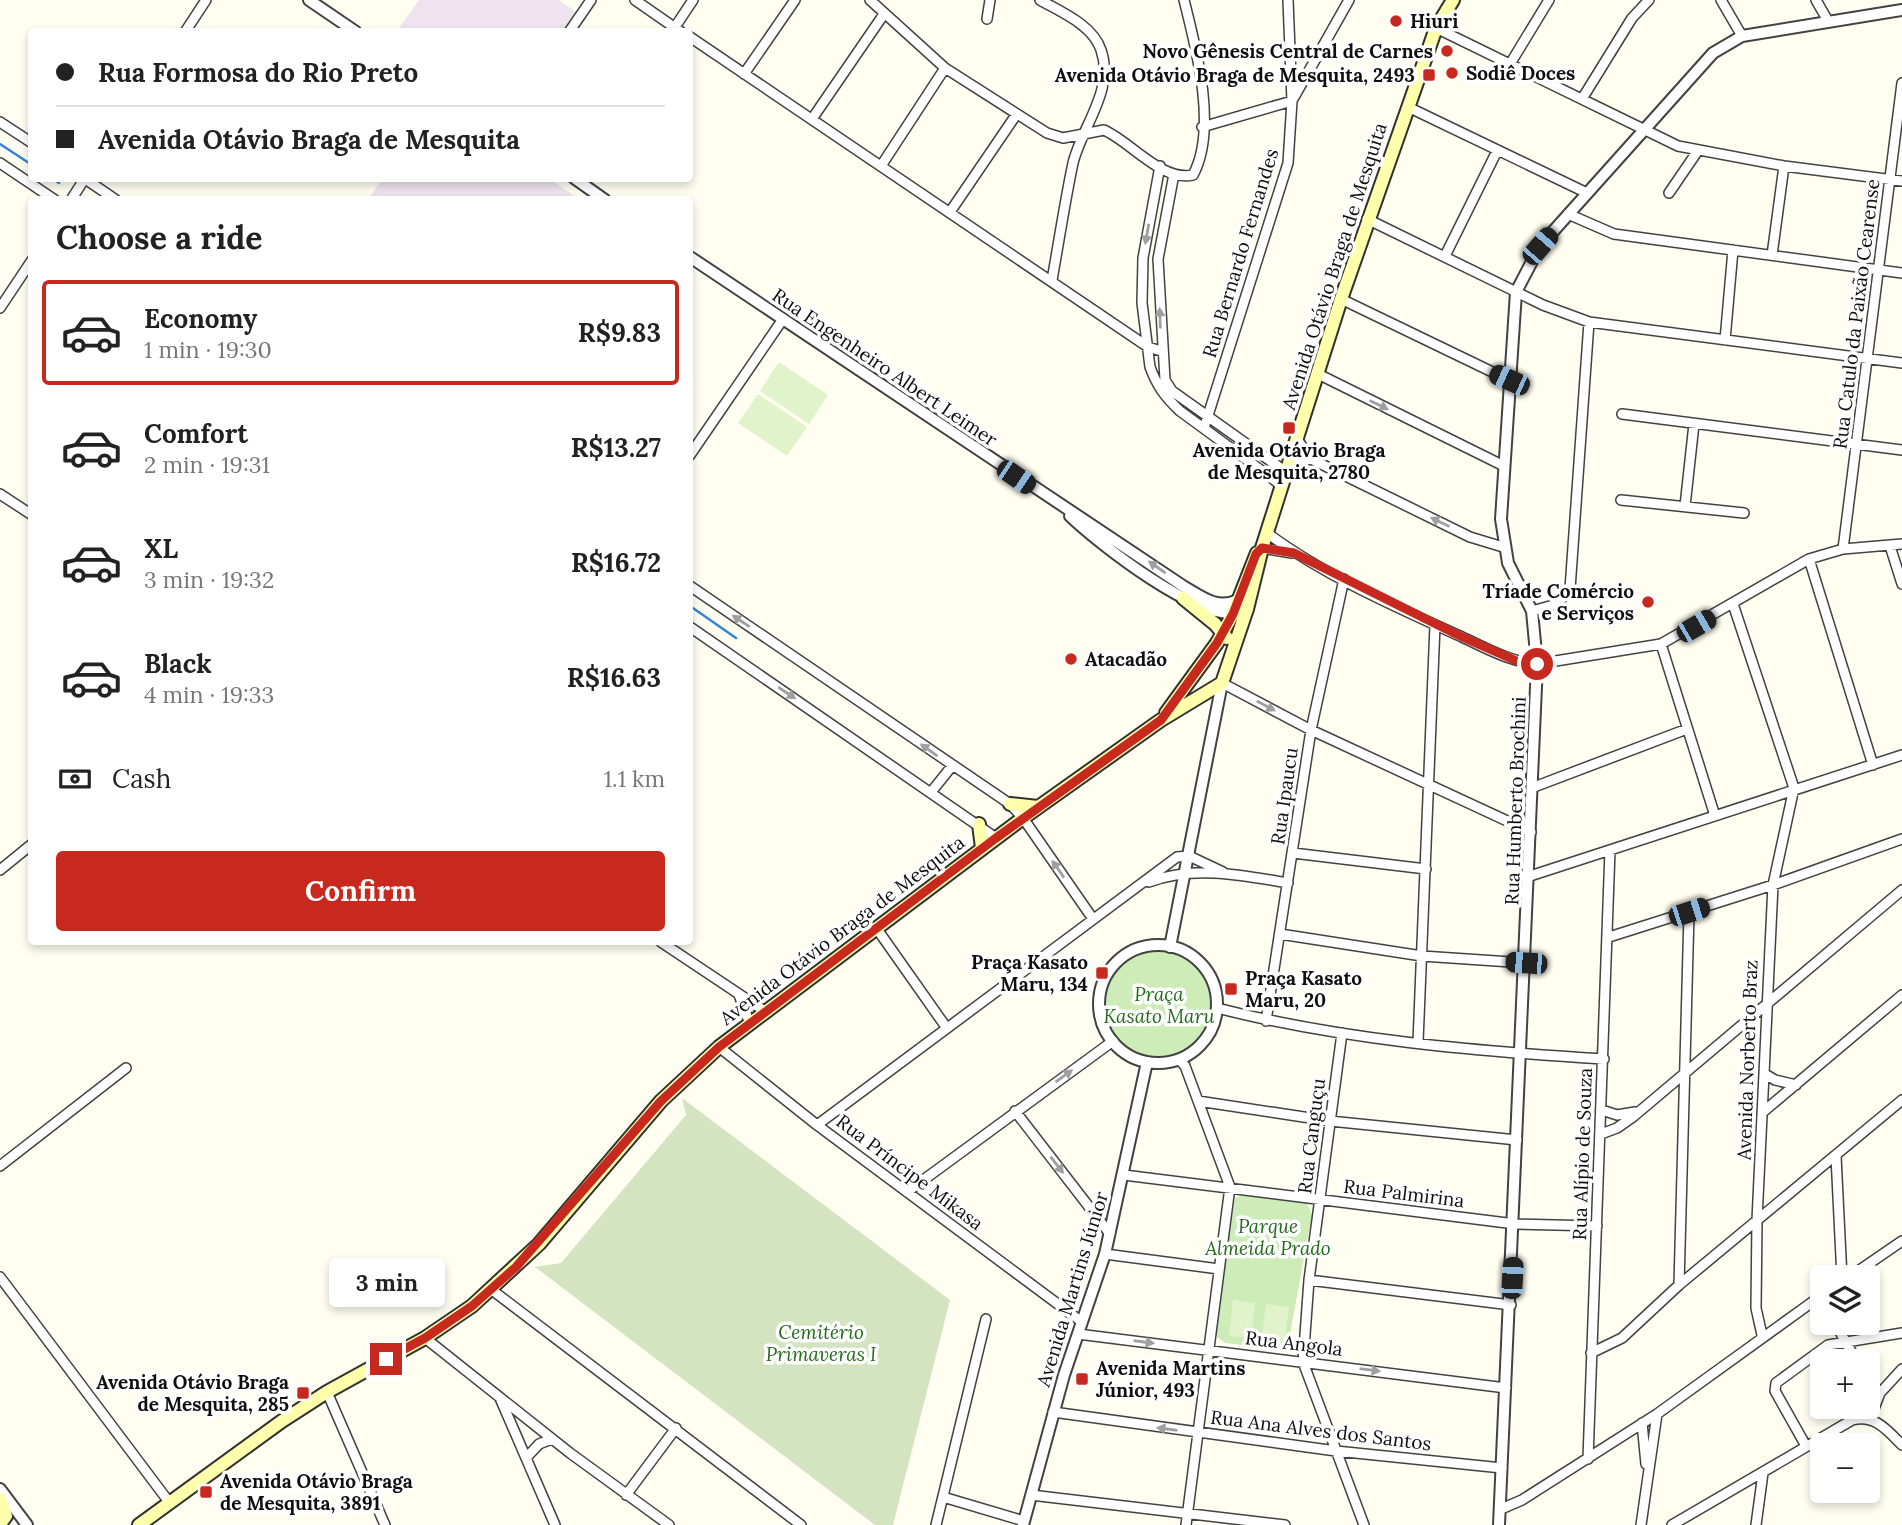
<!DOCTYPE html>
<meta charset="utf-8">
<style>
body{margin:0;font-family:Lora,serif;background:#f2f2f2;color:#222;height:100vh;display:flex;flex-direction:column;font-size:26px;white-space:nowrap}
*{box-sizing:border-box;margin:0}
p{font-size:23px;color:#767676}
.icon{flex:none;width:38px;height:38px;fill:none;stroke:currentColor;stroke-width:2;stroke-linecap:round;stroke-linejoin:round}
.map{position:relative;flex:1;overflow:hidden}
.panel{position:absolute;left:28px;top:196px;width:665px;height:749px;display:flex;flex-direction:column;background:#fff;border-radius:7px;box-shadow:0 4px 10px #0003}
.panel>*{flex:none}
.hud{position:absolute;left:28px;top:28px;width:665px;height:154px;border-radius:7px;box-shadow:0 4px 10px #0003;display:grid;align-content:center;height:154px;padding:0 28px;background:#fff}
.fabs{position:absolute;left:1810px;top:1265px;display:grid;gap:14px}
.fabs a{display:grid;place-items:center;width:70px;height:70px;border-radius:7px;background:#fff;box-shadow:0 4px 10px #0003;font-size:35px}
.end{position:absolute;width:32px;height:32px;margin:-16px;border:9px solid #c7291f;background:#fff;box-shadow:0 0 0 4px #fff}
.from{border-radius:50%}
.bubble{position:absolute;height:49px;border-radius:7px;background:#fff;box-shadow:0 4px 10px #0003;font-size:23px;font-weight:700;line-height:49px;text-align:center}
.car{position:absolute;width:21px;height:42px;margin:-21px -10px;border-radius:9px;box-shadow:0 0 5px 2px #0007;background:linear-gradient(#222 24%,#8ab4d8 0 40%,#222 0 76%,#8ab4d8 0 86%,#222 0)}
.hud b{display:flex;align-items:center;gap:24px;height:66px;font-size:26px}
.hud b+b{border-top:2px solid #e0e0e0}
.hud i{width:18px;height:18px;background:#222}
ul{padding:0;list-style:none}
li{display:flex;align-items:center;gap:21px;height:105px;margin:0 14px 10px;padding:0 14px;border:4px solid transparent;border-radius:7px}
li div{flex:1}
li b{display:block;font-size:26px}
li em{font-style:normal;font-weight:700}
li.on{border-color:#c7291f}
li>.icon{width:63px;height:63px;stroke-width:1.5}
h2{padding:0 28px;font-size:32px;line-height:84px}
.pay{display:flex;align-items:center;gap:18px;height:77px;padding:0 28px;font-size:26px}
.pay p{margin-inline-start:auto}
.primary-button{display:flex;gap:14px;margin-top:auto;padding:14px 28px}
.primary-button a{flex:1;height:80px;border-radius:7px;background:#c7291f;color:#fff;font-size:28px;font-weight:700;line-height:80px;text-align:center}
.map>svg:first-child{display:block}
</style>
<div class="map">
<svg width="1902" height="1525" viewBox="0 0 1902 1525">
<rect width="100%" height="100%" fill="#fffef1"/>
<path fill="#eee3ee" d="M419,0H559L576,12L563,31H397Z
M383,178L549,179L573,195L570,200L368,199Z"/>
<path fill="#cdecb8" d="M1100 1005a58 58 0 1 1 116 0a58 58 0 1 1-116 0Z
M1248,1193L1307,1203L1312,1215L1287,1350L1225,1343L1215,1335L1235,1198Z"/>
<path fill="#d4e3c0" d="M682,1098L950,1300L893,1525H875L535,1267L561,1263L686,1115Z"/>
<path fill="#e0f3cb" d="M779,362L828,395L809,424L760,391Z
M758,394L807,427L787,456L738,423Z
M1233,1300L1255,1303L1251,1338L1229,1336Z
M1266,1304L1289,1307L1284,1345L1261,1342Z"/>
<g fill="none" stroke-linecap="round" stroke-linejoin="round">
<path stroke="#3684d4" stroke-width="2.5" d="M0,144L32,165
M52,178L59,183
M690,606L736,638"/>
<g stroke="#424242" stroke-width="12">
<path id="minor" d="M635,0L681,32
M870,0L945,68L1047,133L1063,138L1104,130C1131,142 1162,182 1193,175C1218,129 1196,48 1184,0
M1040,0C1061,12 1093,25 1101,50C1115,90 1082,126 1073,163C1065,201 1059,241 1052,280
M1721,0L1742,36
M1816,0L1828,21
M987,19L990,0
M675,27L693,0
M1436,28L1678,146L1784,166L1902,181
M185,32L206,0
M569,32L591,0
M690,37L1148,347L1161,351
M1510,64L1549,0
M744,74L795,0
M1293,99L1349,0
M1582,99L1632,18L1649,0
M1408,107L1587,193
M812,119L884,14
M0,122L32,143
M1202,127L1292,101
M0,163L55,200
M881,166L945,68
M1160,166L1143,258L1142,303L1150,367C1157,386 1165,397 1180,411L1281,485
M1174,174L1158,259L1165,380L1172,391L1286,472
M84,178L116,200
M1669,193L1697,152
M71,200L85,178
M950,212L1016,115
M1568,214L1614,234L1902,273
M1367,219L1543,305L1589,322L1902,363
M1772,255L1784,166
M1445,256L1497,151
M1341,299L1509,380
M0,308L32,260
M1725,340L1733,250
M1318,374L1504,466
M1622,414L1902,450
M1204,428L1288,163L1292,101L1288,0
M1297,439L1311,459L1470,537L1503,547
M690,455L783,319
M1289,464L1311,459
M0,494L32,515
M1621,500L1744,513
M1685,506L1694,424
M1267,533C1325,576 1396,607 1462,637C1486,648 1510,662 1537,664L1661,644L1809,559L1843,549L1902,544
M1890,546L1902,584
M1262,548L1292,553
M1843,549L1902,83
M1809,559L1873,765
M690,586L1010,804L1023,818L1093,919
M1733,604L1794,788L1773,885L1757,1220L1756,1308L1762,1335
M1532,611L1557,604L1570,589L1589,322
M690,627L996,838
M1661,644L1715,816
M1222,683L1311,730L1531,832
M1534,787L1687,729
M932,791L952,766
M1293,853L1426,869
M0,870L32,844
M1530,876L1902,755
M1149,882C1194,865 1242,875 1288,883
M877,929L946,1027
M1280,934L1422,956L1526,963
M1609,937L1773,885L1902,839
M661,942L766,1012
M739,995L750,1024
M1217,1008C1343,1040 1474,1051 1604,1059
M1266,1021L1311,730L1344,579
M1342,1033L1309,1280L1303,1362L1364,1525
M1418,1042L1435,625
M719,1047L817,1125L1082,1322
M1179,1059L1185,1066L1230,1187L1186,1525
M1765,1074L1775,1080L1796,1085
M1198,1101L1330,1121L1517,1140
M1602,1110L1617,1115L1635,1112
M1015,1111L1110,1234
M1763,1112L1902,995
M817,1125L1177,857L1189,856L1223,872
M1601,1134L1617,1128L1634,1116L1902,890
M1836,1156L1842,1278
M0,1166L126,1068
M1124,1175L1515,1224L1597,1226
M907,1192L1113,1041
M1105,1254L1219,1269
M0,1277L169,1502
M1848,1278L1902,1241
M1309,1280L1511,1305
M1679,1285L1689,913
M492,1290L801,1525
M1835,1323L1857,1362
M1078,1334L1506,1388
M425,1338L570,1453L669,1525
M1591,1353L1622,1338L1679,1285L1902,1100
M1867,1383L1876,1400
M327,1392L385,1525
M500,1398L555,1525
M1053,1412L1336,1451L1502,1468
M1870,1419L1880,1393L1902,1369
M1642,1423L1646,1464
M1806,1446L1775,1391L1776,1383L1828,1345L1902,1333
M526,1458L539,1444L552,1439
M1588,1459L1610,850
M626,1495L676,1428
M1031,1495L1285,1525
M943,1497L1024,1521
M1501,1509L1522,1500L1657,1414L1822,1295
M936,1525L986,1319
M1641,1525L1657,1414
M1672,1525L1852,1420C1875,1414 1887,1430 1902,1445
M1756,1525L1763,1473"/>
</g>
<g stroke="#424242" stroke-width="14">
<path id="tertiary" d="M309,0L356,32
M574,178L605,200
M690,257L1183,586C1202,597 1217,610 1238,600
M1070,516C1098,543 1201,624 1240,612
M1099 1004a59 59 0 1 1 118 0a59 59 0 1 1-118 0Z
M1170,947L1222,683
M0,1489L27,1525
M1023,1525L1064,1375L1105,1254L1147,1062
M1499,1525L1537,664L1532,611L1508,563L1501,519L1516,292L1540,246L1713,53L1742,36L1902,10"/>
</g>
<g stroke="#313131" stroke-width="16">
<path id="secondary" d="M1183,598L1215,624L1227,638
M1166,713L1217,643L1233,614L1257,553
M1010,804L1038,807
M979,824L982,848
M0,1499L6,1516L0,1524
M139,1525L282,1421L327,1392L425,1338L472,1306L539,1244L661,1101L719,1047L1023,818L1161,720L1222,683L1247,609L1262,548L1341,299L1436,28L1453,0"/>
</g>
<use href="#minor" stroke="#fff" stroke-width="9"/>
<use href="#tertiary" stroke="#fff" stroke-width="10"/>
<use href="#secondary" stroke="#ffffac" stroke-width="12"/>
</g>
<defs><path id="oneway-solid" d="M-6-.8H1V-3.2L6.5 0L1 3.2V.8H-6Z" transform="scale(1.75)"/></defs>
<g fill="#9f9f9f">
<use href="#oneway-solid" transform="translate(1147 234) rotate(100)"/>
<use href="#oneway-solid" transform="translate(1160 318) rotate(-92)"/>
<use href="#oneway-solid" transform="translate(1379 405) rotate(26)"/>
<use href="#oneway-solid" transform="translate(1440 522) rotate(-154)"/>
<use href="#oneway-solid" transform="translate(1157 567) rotate(-145)"/>
<use href="#oneway-solid" transform="translate(741 621) rotate(-146)"/>
<use href="#oneway-solid" transform="translate(787 693) rotate(34)"/>
<use href="#oneway-solid" transform="translate(1266 706) rotate(28)"/>
<use href="#oneway-solid" transform="translate(929 750) rotate(-145)"/>
<use href="#oneway-solid" transform="translate(1058 869) rotate(-125)"/>
<use href="#oneway-solid" transform="translate(1064 1076) rotate(-36)"/>
<use href="#oneway-solid" transform="translate(1057 1165) rotate(52)"/>
<use href="#oneway-solid" transform="translate(1144 1342) rotate(8)"/>
<use href="#oneway-solid" transform="translate(1370 1370) rotate(7)"/>
<use href="#oneway-solid" transform="translate(1167 1429) rotate(-172)"/>
</g>
<g fill="none" stroke-linecap="round" stroke-linejoin="round">
<path stroke="#c7291f" stroke-width="9" d="M386,1359L425,1338L472,1306L516,1267L661,1101L719,1047L996,838L1161,720L1217,643L1233,614L1256,554L1262,548L1294,553L1460,636L1521,663L1537,664"/>
</g>
<g fill="#c7291f" stroke="#fff" stroke-width="2.5">
<circle cx="1396" cy="21" r="7"/>
<circle cx="1447" cy="51" r="7"/>
<circle cx="1452" cy="73" r="7"/>
<rect x="1422" y="68" width="14" height="14" rx="3.5"/>
<rect x="1282" y="421" width="14" height="14" rx="3.5"/>
<circle cx="1648" cy="602" r="7"/>
<circle cx="1071" cy="659" r="7"/>
<rect x="1095" y="966" width="14" height="14" rx="3.5"/>
<rect x="1224" y="982" width="14" height="14" rx="3.5"/>
<rect x="1075" y="1372" width="14" height="14" rx="3.5"/>
<rect x="296" y="1386" width="14" height="14" rx="3.5"/>
<rect x="199" y="1485" width="14" height="14" rx="3.5"/>
</g>
<g text-anchor="middle" dominant-baseline="central" stroke-width="7" stroke-linejoin="round" paint-order="stroke">
<g font-size="19" font-weight="bold" fill="#0f0f0f" stroke="#fff" text-anchor="start">
<text x="1410" y="21">Hiuri</text>
<text x="1433" y="51" text-anchor="end">Novo Gênesis Central de Carnes</text>
<text x="1466" y="73">Sodiê Doces</text>
<text x="1415" y="75" text-anchor="end">Avenida Otávio Braga de Mesquita, 2493</text>
<text x="1289" y="450" text-anchor="middle">Avenida Otávio Braga<tspan x="1289" dy="22">de Mesquita, 2780</tspan></text>
<text x="1634" y="591" text-anchor="end">Tríade Comércio<tspan x="1634" dy="22">e Serviços</tspan></text>
<text x="1085" y="659">Atacadão</text>
<text x="1088" y="962" text-anchor="end">Praça Kasato<tspan x="1088" dy="22">Maru, 134</tspan></text>
<text x="1245" y="978">Praça Kasato<tspan x="1245" dy="22">Maru, 20</tspan></text>
<text x="1096" y="1368">Avenida Martins<tspan x="1096" dy="22">Júnior, 493</tspan></text>
<text x="289" y="1382" text-anchor="end">Avenida Otávio Braga<tspan x="289" dy="22">de Mesquita, 285</tspan></text>
<text x="220" y="1481">Avenida Otávio Braga<tspan x="220" dy="22">de Mesquita, 3891</tspan></text>
</g>
<g font-size="19" fill="#0f0f0f" stroke="#fff">
<text transform="translate(1240 253) rotate(-73)">Rua Bernardo Fernandes</text>
<text transform="translate(1334 266) rotate(-72)">Avenida Otávio Braga de Mesquita</text>
<text transform="translate(1856 314) rotate(-83)">Rua Catulo da Paixão Cearense</text>
<text transform="translate(885 367) rotate(34)">Rua Engenheiro Albert Leimer</text>
<text transform="translate(1284 796) rotate(-82)">Rua Ipaucu</text>
<text transform="translate(1515 801) rotate(-88)">Rua Humberto Brochini</text>
<text transform="translate(842 930) rotate(-37)">Avenida Otávio Braga de Mesquita</text>
<text transform="translate(1747 1060) rotate(-88)">Avenida Norberto Braz</text>
<text transform="translate(1311 1136) rotate(-83)">Rua Canguçu</text>
<text transform="translate(1582 1154) rotate(-88)">Rua Alípio de Souza</text>
<text transform="translate(910 1172) rotate(37)">Rua Príncipe Mikasa</text>
<text transform="translate(1404 1193) rotate(7)">Rua Palmirina</text>
<text transform="translate(1072 1289) rotate(-73)">Avenida Martins Júnior</text>
<text transform="translate(1294 1343) rotate(7)">Rua Angola</text>
<text transform="translate(1321 1430) rotate(7)">Rua Ana Alves dos Santos</text>
</g>
<g font-size="19" font-style="italic" fill="#236b1b" stroke="#fff">
<text x="1159" y="994">Praça<tspan x="1159" dy="22">Kasato Maru</tspan></text>
<text x="1268" y="1226">Parque<tspan x="1268" dy="22">Almeida Prado</tspan></text>
<text x="821" y="1332">Cemitério<tspan x="821" dy="22">Primaveras I</tspan></text>
</g>
</g>
</svg>
<div class="fabs">
<a><svg class="icon" aria-label="layers" viewBox="0 0 24 24"><path d="M12 4l9 5-9 5-9-5zM3 14l9 5 9-5"/></svg></a>
<a>+</a>
<a>−</a>
</div>
<i class="end from" style="left:1537px;top:664px"></i>
<i class="end" style="left:386px;top:1359px"></i>
<div class="bubble" style="left:329px;top:1258px;width:116px">3 min</div>
<i class="car" style="left:1540px;top:246px;rotate:41deg"></i>
<i class="car" style="left:1509px;top:380px;rotate:294deg"></i>
<i class="car" style="left:1016px;top:477px;rotate:124deg"></i>
<i class="car" style="left:1696px;top:626px;rotate:60deg"></i>
<i class="car" style="left:1689px;top:912px;rotate:72deg"></i>
<i class="car" style="left:1526px;top:963px;rotate:274deg"></i>
<i class="car" style="left:1512px;top:1278px;rotate:3deg"></i>
<div class="hud">
<b><i class="from"></i>Rua Formosa do Rio Preto</b>
<b><i></i>Avenida Otávio Braga de Mesquita</b>
</div>
<section class="panel">
<h2>Choose a ride</h2>
<ul>
<li class="on"><svg class="icon" aria-label="car" viewBox="0 0 24 24"><path d="M5 17H2v-5l4-1 3-4h7l3 4 3 1v5h-3M9 17h6M6 11h13"/><circle cx="7" cy="17" r="2"/><circle cx="17" cy="17" r="2"/></svg><div><b>Economy</b><p>1 min · 19:30</p></div><em>R$9.83</em></li>
<li><svg class="icon" aria-label="car" viewBox="0 0 24 24"><path d="M5 17H2v-5l4-1 3-4h7l3 4 3 1v5h-3M9 17h6M6 11h13"/><circle cx="7" cy="17" r="2"/><circle cx="17" cy="17" r="2"/></svg><div><b>Comfort</b><p>2 min · 19:31</p></div><em>R$13.27</em></li>
<li><svg class="icon" aria-label="car" viewBox="0 0 24 24"><path d="M5 17H2v-5l4-1 3-4h7l3 4 3 1v5h-3M9 17h6M6 11h13"/><circle cx="7" cy="17" r="2"/><circle cx="17" cy="17" r="2"/></svg><div><b>XL</b><p>3 min · 19:32</p></div><em>R$16.72</em></li>
<li><svg class="icon" aria-label="car" viewBox="0 0 24 24"><path d="M5 17H2v-5l4-1 3-4h7l3 4 3 1v5h-3M9 17h6M6 11h13"/><circle cx="7" cy="17" r="2"/><circle cx="17" cy="17" r="2"/></svg><div><b>Black</b><p>4 min · 19:33</p></div><em>R$16.63</em></li>
</ul>
<div class="pay"><svg class="icon" aria-label="cash" viewBox="0 0 24 24"><path d="M3 7h18v10H3z"/><circle cx="12" cy="12" r="2"/></svg>Cash<p>1.1 km</p></div>
<div class="primary-button"><a>Confirm</a></div>
</section>
</div>
